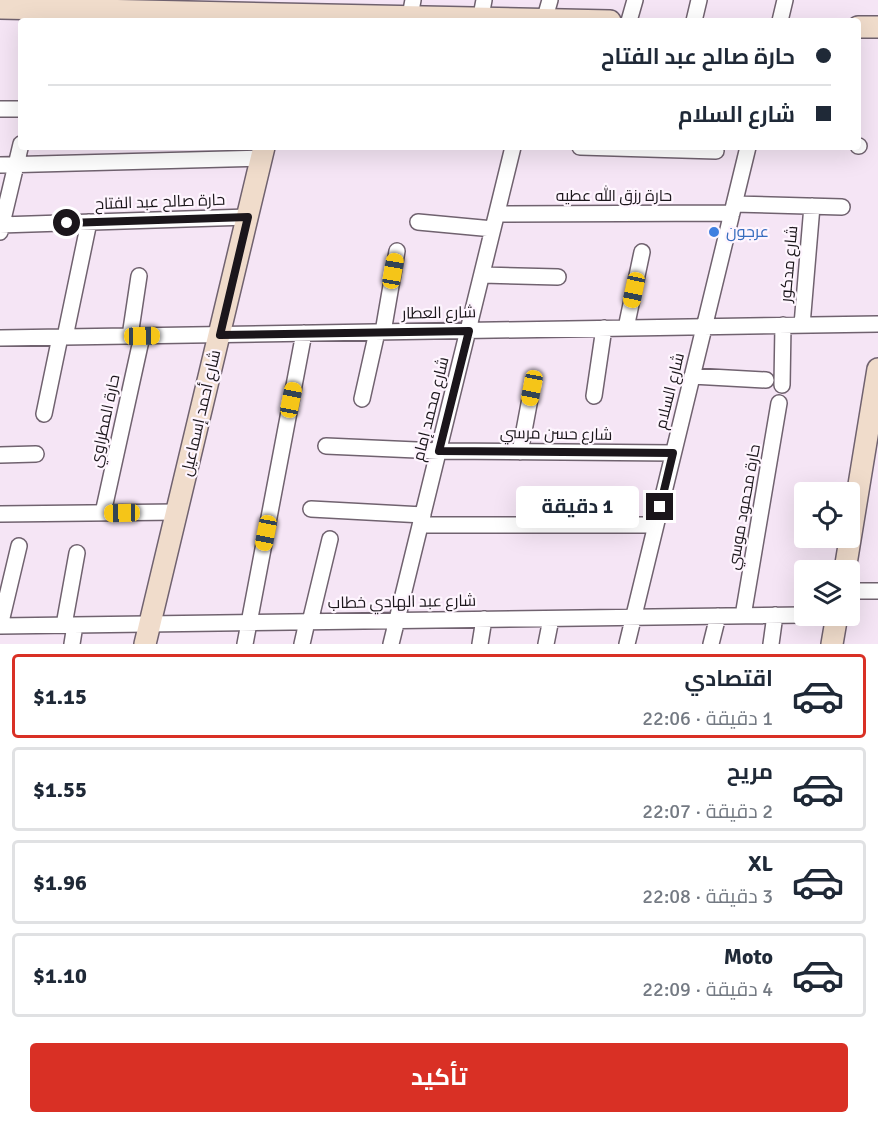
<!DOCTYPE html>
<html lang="ar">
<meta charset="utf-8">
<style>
body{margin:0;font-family:Signika,Cairo,sans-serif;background:#f2f2f3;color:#1f2937;direction:rtl;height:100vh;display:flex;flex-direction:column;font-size:22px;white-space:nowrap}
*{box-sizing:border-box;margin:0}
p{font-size:20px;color:#747a83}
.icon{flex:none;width:33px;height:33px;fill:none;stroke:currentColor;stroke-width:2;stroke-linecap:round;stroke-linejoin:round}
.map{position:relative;height:644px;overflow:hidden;direction:ltr}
.sheet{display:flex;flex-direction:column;background:#fff;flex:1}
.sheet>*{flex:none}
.hud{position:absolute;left:18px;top:18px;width:843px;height:132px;border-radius:6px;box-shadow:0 6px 24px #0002;direction:rtl;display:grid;align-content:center;height:132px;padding:0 30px;background:#fff}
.tools{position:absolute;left:794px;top:482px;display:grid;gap:12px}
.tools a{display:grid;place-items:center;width:66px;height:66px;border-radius:6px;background:#fff;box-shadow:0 6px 24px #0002;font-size:30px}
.end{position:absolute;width:27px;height:27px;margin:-14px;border:8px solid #1b161b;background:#fff;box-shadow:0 0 0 3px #fff}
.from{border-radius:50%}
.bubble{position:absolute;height:42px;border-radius:6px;background:#fff;box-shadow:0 6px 24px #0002;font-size:20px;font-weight:700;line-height:42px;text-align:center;direction:rtl}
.car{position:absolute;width:18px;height:36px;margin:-18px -9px;border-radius:8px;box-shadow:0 0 4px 2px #0007;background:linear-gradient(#f5c518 24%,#345 0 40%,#f5c518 0 76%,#345 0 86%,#f5c518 0)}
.hud b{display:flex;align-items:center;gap:21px;height:57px;font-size:22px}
.hud b+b{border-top:2px solid #e0e1e3}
.hud i{width:15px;height:15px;background:#1f2937}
ul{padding:10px 0 0;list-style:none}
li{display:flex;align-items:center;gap:18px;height:84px;margin:0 12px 9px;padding:0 18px;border:3px solid #e0e1e3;border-radius:6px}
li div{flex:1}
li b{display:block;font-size:22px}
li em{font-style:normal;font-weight:700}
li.current{border-color:#d93025}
li>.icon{width:54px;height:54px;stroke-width:1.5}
.primary-button{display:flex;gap:12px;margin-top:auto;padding:12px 30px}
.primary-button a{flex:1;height:69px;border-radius:6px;background:#d93025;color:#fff;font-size:24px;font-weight:700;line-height:69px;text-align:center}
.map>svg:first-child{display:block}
</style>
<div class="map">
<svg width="878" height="644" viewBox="0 0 878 644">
<rect width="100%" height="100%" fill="#f5e5f5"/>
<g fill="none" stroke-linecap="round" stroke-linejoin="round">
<g stroke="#70626f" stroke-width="18">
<path id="street" d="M409,21L413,0
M480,21L484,0
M544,21L550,0
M629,21L635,0
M694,21L699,0
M780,21L785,0
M0,109H21
M858,146H859
M580,147L716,151
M0,165L262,158
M734,204L842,207
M497,214L732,213
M418,222L493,229
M0,225L248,217
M0,232L21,144
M482,275L558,277
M802,325L812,206
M626,328L642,252
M383,332L397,251
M130,336L139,276
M65,337L89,222
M0,338L878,324
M692,376L766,380
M782,385L783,325
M594,396L604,328
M362,399L377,332
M44,414L60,337
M326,446L439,451L673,453
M520,452L532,388
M0,455L36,454
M311,509L423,515
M103,513L142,336
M0,514L178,512
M420,525H655
M849,591H878
M743,616L779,403
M310,622L330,539
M64,625L77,553
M0,626L804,615
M0,626L19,546
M72,644L75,625
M245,644L304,333
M302,644L307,622
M391,644L513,147
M480,644L484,619
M546,644L551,619
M627,644L748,147
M711,644L718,616
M771,644L775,615"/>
</g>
<g stroke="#70626f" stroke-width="24">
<path id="secondary" d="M0,8L610,21
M858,27H878
M845,570L878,369
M145,644L264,147
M832,644L837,615"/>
</g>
<use href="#street" stroke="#fff" stroke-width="15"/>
<use href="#secondary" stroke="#f0dccb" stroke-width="21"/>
</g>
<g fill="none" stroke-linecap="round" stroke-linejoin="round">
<path stroke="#1b161b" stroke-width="8" d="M67,223L248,217L220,335L469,331L439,451L673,453L660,507"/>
</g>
<circle fill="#3f7fe0" stroke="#fef5fe" stroke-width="2" cx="714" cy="232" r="6"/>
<g text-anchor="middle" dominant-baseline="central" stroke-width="4.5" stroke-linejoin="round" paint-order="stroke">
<g font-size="16" fill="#1b161b" stroke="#fef5fe">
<text x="614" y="196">حارة رزق الله عطيه</text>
<text transform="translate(160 202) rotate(-2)">حارة صالح عبد الفتاح</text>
<text transform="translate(789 264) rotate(-85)">شارع مدكور</text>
<text transform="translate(439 313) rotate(-1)">شارع العطار</text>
<text transform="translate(670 391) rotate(-76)">شارع السلام</text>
<text transform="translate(431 409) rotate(-76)">شارع محمد إمام</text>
<text transform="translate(201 413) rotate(-77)">شارع أحمد إسماعيل</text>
<text transform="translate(105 421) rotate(-78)">حارة المطراوي</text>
<text transform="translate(556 434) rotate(1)">شارع حسن مرسي</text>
<text transform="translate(744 507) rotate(-80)">حارة محمود موسي</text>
<text transform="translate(402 602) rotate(-1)">شارع عبد الهادي خطاب</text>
</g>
<g font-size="16" fill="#366cbe" stroke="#fef5fe" text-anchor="start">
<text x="726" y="232">عرجون</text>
</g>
</g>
</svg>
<div class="tools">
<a><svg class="icon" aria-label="locate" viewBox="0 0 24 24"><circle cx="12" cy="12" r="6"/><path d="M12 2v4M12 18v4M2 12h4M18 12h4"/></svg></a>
<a><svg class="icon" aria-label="layers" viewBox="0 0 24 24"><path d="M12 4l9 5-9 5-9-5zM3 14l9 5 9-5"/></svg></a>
</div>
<i class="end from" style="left:67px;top:223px"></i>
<i class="end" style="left:660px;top:507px"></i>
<div class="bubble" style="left:516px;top:486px;width:123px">1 دقيقة</div>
<i class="car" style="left:393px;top:271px;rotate:10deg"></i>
<i class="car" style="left:634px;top:290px;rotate:192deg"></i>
<i class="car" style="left:142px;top:336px;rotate:89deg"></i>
<i class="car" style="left:532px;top:388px;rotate:191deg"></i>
<i class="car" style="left:291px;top:400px;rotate:11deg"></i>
<i class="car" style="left:122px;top:513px;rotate:269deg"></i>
<i class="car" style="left:266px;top:533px;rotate:191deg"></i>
<div class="hud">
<b><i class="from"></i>حارة صالح عبد الفتاح</b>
<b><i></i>شارع السلام</b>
</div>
</div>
<section class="sheet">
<ul>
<li class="current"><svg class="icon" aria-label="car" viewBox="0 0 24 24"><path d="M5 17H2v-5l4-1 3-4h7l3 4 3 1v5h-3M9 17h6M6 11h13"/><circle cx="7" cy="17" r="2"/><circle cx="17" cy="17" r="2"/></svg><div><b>اقتصادي</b><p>1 دقيقة · 22:06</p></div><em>$1.15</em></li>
<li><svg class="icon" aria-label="car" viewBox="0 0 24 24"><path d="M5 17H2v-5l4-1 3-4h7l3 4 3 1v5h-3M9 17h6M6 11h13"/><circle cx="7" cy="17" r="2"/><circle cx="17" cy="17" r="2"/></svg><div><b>مريح</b><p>2 دقيقة · 22:07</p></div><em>$1.55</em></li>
<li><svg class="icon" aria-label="car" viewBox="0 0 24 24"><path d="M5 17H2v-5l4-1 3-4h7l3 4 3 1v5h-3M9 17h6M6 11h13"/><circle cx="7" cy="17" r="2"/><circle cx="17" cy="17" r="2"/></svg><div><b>XL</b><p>3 دقيقة · 22:08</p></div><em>$1.96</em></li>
<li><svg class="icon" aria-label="car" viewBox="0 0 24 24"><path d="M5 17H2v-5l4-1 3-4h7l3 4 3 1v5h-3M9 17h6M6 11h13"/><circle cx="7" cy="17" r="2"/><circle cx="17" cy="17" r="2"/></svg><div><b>Moto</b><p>4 دقيقة · 22:09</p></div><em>$1.10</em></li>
</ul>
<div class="primary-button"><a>تأكيد</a></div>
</section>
